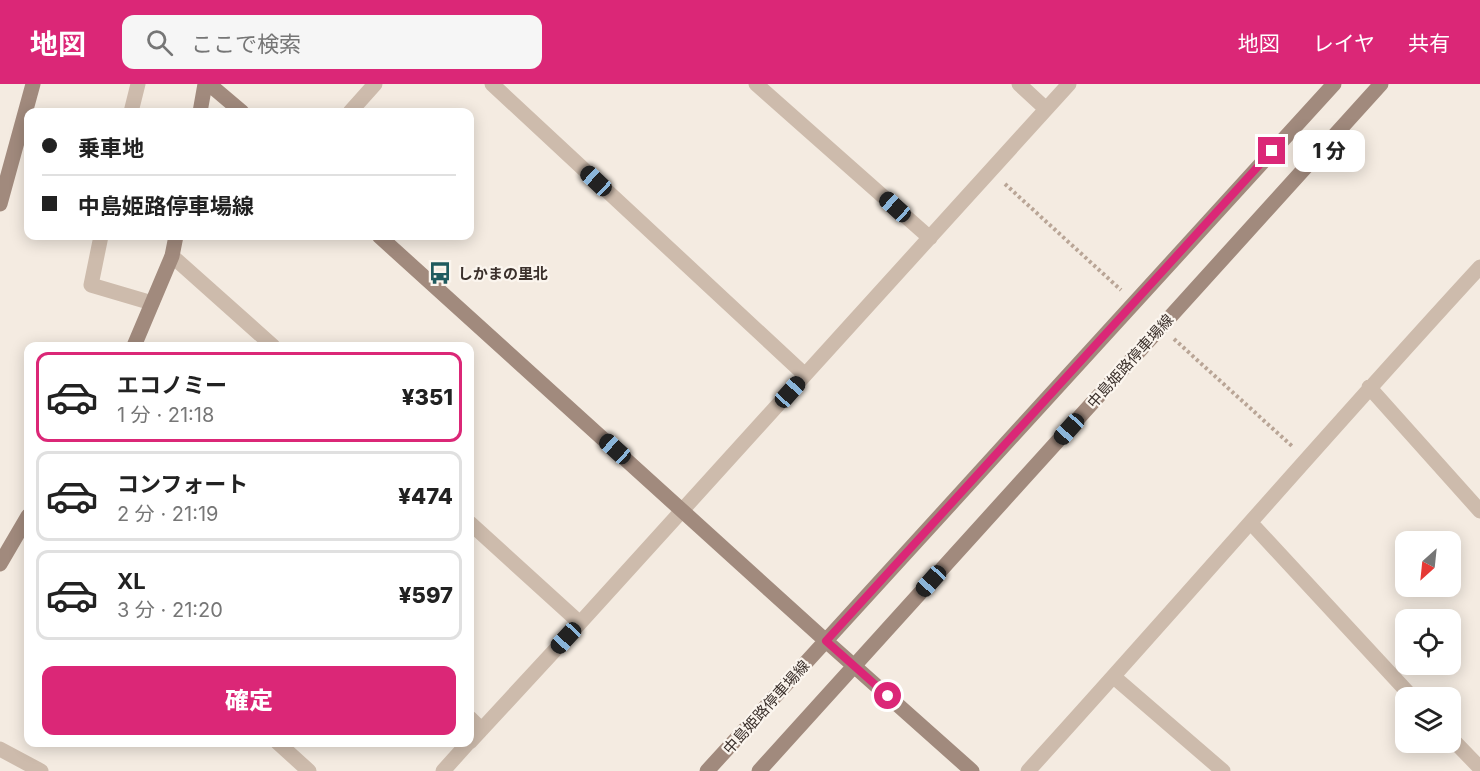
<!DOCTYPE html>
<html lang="ja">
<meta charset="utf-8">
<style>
body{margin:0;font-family:Inter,"Noto Sans JP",sans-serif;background:#f6f6f6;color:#222;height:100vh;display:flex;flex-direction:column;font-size:22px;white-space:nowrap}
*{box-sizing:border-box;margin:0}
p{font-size:20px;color:#767676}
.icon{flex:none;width:33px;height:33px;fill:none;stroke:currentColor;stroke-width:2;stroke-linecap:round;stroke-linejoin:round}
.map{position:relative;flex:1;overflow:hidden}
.drawer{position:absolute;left:24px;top:258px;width:450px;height:405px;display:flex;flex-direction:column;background:#fff;border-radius:12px;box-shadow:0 3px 15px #0003}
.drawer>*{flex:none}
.guide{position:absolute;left:24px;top:24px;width:450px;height:132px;border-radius:12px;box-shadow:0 3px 15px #0003;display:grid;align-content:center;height:132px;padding:0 18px;background:#fff}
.needle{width:39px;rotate:207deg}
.buttons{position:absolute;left:1395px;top:447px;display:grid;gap:12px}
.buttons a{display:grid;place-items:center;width:66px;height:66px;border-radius:12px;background:#fff;box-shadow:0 3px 15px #0003;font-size:30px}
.end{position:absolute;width:27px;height:27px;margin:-14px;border:8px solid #db2777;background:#fff;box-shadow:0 0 0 3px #fff}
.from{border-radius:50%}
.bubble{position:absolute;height:42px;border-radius:12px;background:#fff;box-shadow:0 3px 15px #0003;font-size:20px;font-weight:800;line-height:42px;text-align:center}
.car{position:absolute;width:18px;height:36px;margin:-18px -9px;border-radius:8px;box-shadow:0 0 4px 2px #0007;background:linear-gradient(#222 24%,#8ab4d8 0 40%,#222 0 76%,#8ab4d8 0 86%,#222 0)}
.guide b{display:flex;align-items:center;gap:21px;height:57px;font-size:22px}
.guide b+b{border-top:2px solid #e0e0e0}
.guide i{width:15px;height:15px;background:#222}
ul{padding:10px 0 0;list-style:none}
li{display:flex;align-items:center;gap:18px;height:90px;margin:0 12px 9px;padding:0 6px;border:3px solid #e0e0e0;border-radius:12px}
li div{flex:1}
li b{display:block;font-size:22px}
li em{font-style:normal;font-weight:800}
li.selected{border-color:#db2777}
li>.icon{width:54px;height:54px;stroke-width:1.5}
.primary-button{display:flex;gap:12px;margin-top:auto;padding:12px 18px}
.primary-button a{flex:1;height:69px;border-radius:12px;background:#db2777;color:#fff;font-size:24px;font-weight:800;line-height:69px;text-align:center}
header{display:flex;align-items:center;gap:36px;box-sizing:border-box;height:84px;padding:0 30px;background:#db2777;color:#fff}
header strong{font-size:28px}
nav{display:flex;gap:33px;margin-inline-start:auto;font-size:21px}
.search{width:420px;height:54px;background:#f6f6f6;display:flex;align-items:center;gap:15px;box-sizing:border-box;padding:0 21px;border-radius:12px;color:#767676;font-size:22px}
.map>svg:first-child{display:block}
</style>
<header>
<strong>地図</strong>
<div class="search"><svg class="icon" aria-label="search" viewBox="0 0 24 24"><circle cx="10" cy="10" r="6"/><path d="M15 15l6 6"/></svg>ここで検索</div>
<nav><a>地図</a><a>レイヤ</a><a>共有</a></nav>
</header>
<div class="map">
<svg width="1480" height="687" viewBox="0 0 1480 687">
<rect width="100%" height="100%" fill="#f4ebe1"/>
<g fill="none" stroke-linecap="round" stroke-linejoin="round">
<path stroke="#b9a596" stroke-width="4" stroke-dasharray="3 3" stroke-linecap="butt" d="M1005,100L1121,206
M1174,255L1293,363"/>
<path stroke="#cdbbac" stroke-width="15" d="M492,0L805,291
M756,0L930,154
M1019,0L1046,25
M131,28L138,0
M350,28L375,0
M101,152L91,201L152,219
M172,172L273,262
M1369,303L1480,427
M470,439L580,539
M1251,439L1413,614
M1114,593L1223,687
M470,634L481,645
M1450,653L1480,684
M277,658L309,687
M470,658L580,539L1069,0
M0,665L41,687
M443,687L469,658
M1028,687C1180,520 1327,349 1480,183"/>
<path stroke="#a18a7d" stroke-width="15" d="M209,0L242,28
M200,28L205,0
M0,120L33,0
M379,152L826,557L972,687
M134,262L172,172L176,152
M0,480L28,432
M707,687L1334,0
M759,687L1381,0"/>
</g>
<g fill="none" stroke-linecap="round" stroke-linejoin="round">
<path stroke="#db2777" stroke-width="8" d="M888,612L826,557L1272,67"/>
</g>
<defs>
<g id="bus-bare" transform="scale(1.8)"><path d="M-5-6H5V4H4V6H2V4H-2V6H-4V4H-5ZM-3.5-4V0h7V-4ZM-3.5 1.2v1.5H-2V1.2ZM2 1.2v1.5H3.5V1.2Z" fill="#1f5a5e" stroke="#fbf5ee" stroke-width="2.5" paint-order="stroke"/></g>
</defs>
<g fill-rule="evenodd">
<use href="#bus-bare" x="440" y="189"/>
</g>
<g text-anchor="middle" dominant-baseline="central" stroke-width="4.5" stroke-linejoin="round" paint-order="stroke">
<g font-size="15" font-weight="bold" fill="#3b302b" stroke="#fbf5ee" text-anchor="start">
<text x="458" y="189">しかまの里北</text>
</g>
<g font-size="15" fill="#3b302b" stroke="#fbf5ee">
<text transform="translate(1130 277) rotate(-48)">中島姫路停車場線</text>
<text transform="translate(766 623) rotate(-48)">中島姫路停車場線</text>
</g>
</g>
</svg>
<div class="buttons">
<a><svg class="needle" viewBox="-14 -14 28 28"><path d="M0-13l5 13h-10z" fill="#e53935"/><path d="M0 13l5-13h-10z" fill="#767676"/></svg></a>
<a><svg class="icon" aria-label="locate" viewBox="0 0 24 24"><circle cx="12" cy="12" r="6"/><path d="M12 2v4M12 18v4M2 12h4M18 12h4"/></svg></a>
<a><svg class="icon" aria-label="layers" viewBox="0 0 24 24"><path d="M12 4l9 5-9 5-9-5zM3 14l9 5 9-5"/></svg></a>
</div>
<i class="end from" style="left:888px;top:612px"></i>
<i class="end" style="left:1272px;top:67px"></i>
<div class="bubble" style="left:1293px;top:46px;width:72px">1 分</div>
<i class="car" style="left:596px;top:97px;rotate:313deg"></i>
<i class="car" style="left:895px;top:123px;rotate:312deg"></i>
<i class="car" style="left:790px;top:308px;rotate:42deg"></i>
<i class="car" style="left:1069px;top:345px;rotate:222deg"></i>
<i class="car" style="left:615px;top:365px;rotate:312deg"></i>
<i class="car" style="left:931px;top:497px;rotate:222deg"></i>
<i class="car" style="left:566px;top:554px;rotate:223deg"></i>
<div class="guide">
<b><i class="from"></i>乗車地</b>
<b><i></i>中島姫路停車場線</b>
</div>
<section class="drawer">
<ul>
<li class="selected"><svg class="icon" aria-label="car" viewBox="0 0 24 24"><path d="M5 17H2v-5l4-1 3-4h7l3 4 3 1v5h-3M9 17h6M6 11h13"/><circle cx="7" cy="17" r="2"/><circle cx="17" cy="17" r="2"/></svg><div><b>エコノミー</b><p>1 分 · 21:18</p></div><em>¥351</em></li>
<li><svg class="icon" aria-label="car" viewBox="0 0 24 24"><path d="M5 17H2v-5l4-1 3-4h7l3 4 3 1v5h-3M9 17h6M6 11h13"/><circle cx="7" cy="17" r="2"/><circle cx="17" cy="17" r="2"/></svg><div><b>コンフォート</b><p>2 分 · 21:19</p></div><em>¥474</em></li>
<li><svg class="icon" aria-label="car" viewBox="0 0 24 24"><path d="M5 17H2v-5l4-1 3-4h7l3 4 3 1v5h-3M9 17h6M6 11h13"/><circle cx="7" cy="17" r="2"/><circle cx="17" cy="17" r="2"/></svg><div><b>XL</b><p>3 分 · 21:20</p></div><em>¥597</em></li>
</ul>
<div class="primary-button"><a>確定</a></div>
</section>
</div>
